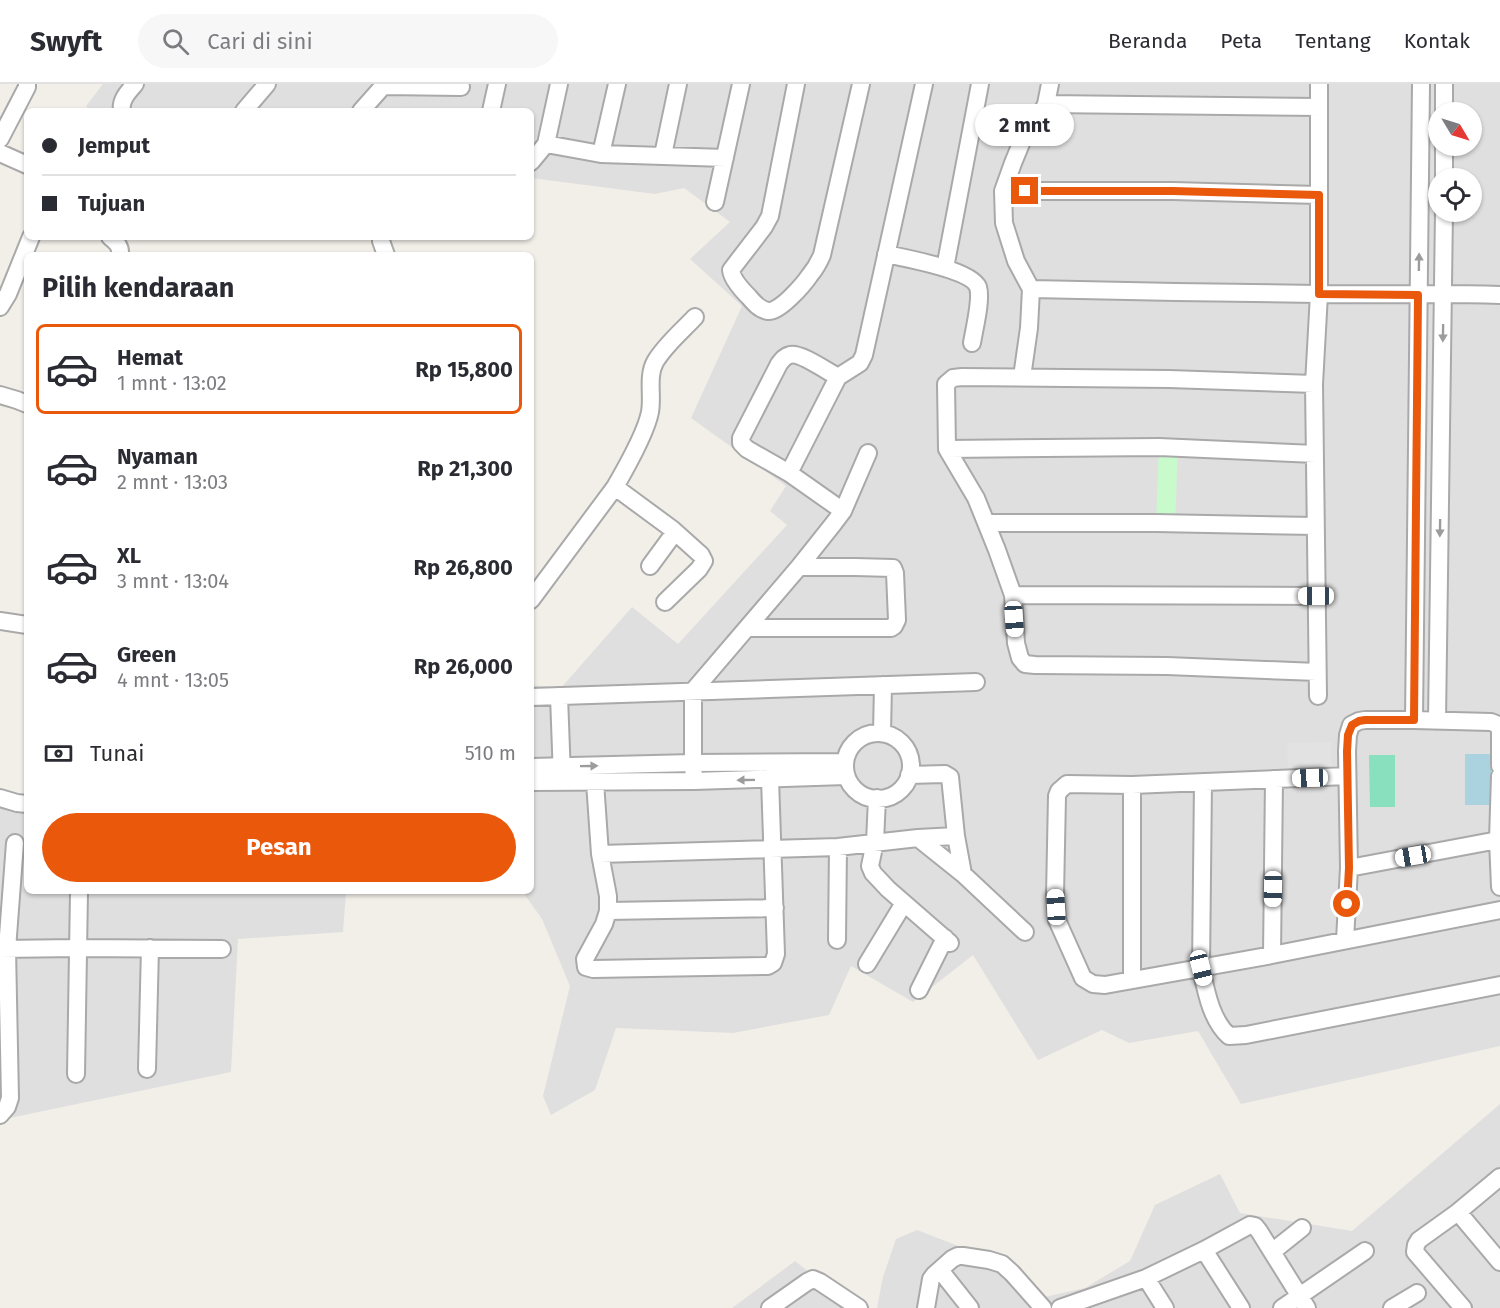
<!DOCTYPE html>
<html lang="id">
<meta charset="utf-8">
<style>
body{margin:0;font-family:"Fira Sans",sans-serif;background:#f7f7f7;color:#2b2b33;height:100vh;display:flex;flex-direction:column;font-size:22px;white-space:nowrap}
*{box-sizing:border-box;margin:0}
p{font-size:20px;color:#7c7c81}
.icon{flex:none;width:33px;height:33px;fill:none;stroke:currentColor;stroke-width:2;stroke-linecap:round;stroke-linejoin:round}
.map{position:relative;flex:1;overflow:hidden}
.details{position:absolute;left:24px;top:168px;width:510px;height:642px;display:flex;flex-direction:column;background:#fff;border-radius:9px;box-shadow:0 2px 4px #0004}
.details>*{flex:none}
.top-card{position:absolute;left:24px;top:24px;width:510px;height:132px;border-radius:9px;box-shadow:0 2px 4px #0004;display:grid;align-content:center;height:132px;padding:0 18px;background:#fff}
.needle{width:39px;rotate:128deg}
.controls{position:absolute;left:1428px;top:18px;display:grid;gap:12px}
.controls a{display:grid;place-items:center;width:54px;height:54px;border-radius:50%;background:#fff;box-shadow:0 2px 4px #0004;font-size:30px}
.end{position:absolute;width:27px;height:27px;margin:-14px;border:8px solid #ea580c;background:#fff;box-shadow:0 0 0 3px #fff}
.from{border-radius:50%}
.bubble{position:absolute;height:42px;border-radius:21px;background:#fff;box-shadow:0 2px 4px #0004;font-size:20px;font-weight:700;line-height:42px;text-align:center}
.car{position:absolute;width:18px;height:36px;margin:-18px -9px;border-radius:8px;box-shadow:0 0 4px 2px #0007;background:linear-gradient(#fff 24%,#345 0 40%,#fff 0 76%,#345 0 86%,#fff 0)}
.top-card b{display:flex;align-items:center;gap:21px;height:57px;font-size:22px}
.top-card b+b{border-top:2px solid #e1e1e2}
.top-card i{width:15px;height:15px;background:#2b2b33}
ul{padding:0;list-style:none}
li{display:flex;align-items:center;gap:18px;height:90px;margin:0 12px 9px;padding:0 6px;border:3px solid transparent;border-radius:9px}
li div{flex:1}
li b{display:block;font-size:22px}
li em{font-style:normal;font-weight:700}
li.current{border-color:#ea580c}
li>.icon{width:54px;height:54px;stroke-width:1.5}
h2{padding:0 18px;font-size:27px;line-height:72px}
.pay{display:flex;align-items:center;gap:15px;height:66px;padding:0 18px;font-size:22px}
.pay p{margin-inline-start:auto}
.cta{display:flex;gap:12px;margin-top:auto;padding:12px 18px}
.cta a{flex:1;height:69px;border-radius:36px;background:#ea580c;color:#fff;font-size:24px;font-weight:700;line-height:69px;text-align:center}
header{display:flex;align-items:center;gap:36px;box-sizing:border-box;height:84px;padding:0 30px;background:#fff;border-bottom:2px solid #e1e1e2}
header strong{font-size:28px}
nav{display:flex;gap:33px;margin-inline-start:auto;font-size:21px}
.search{width:420px;height:54px;background:#f7f7f7;display:flex;align-items:center;gap:15px;box-sizing:border-box;padding:0 21px;border-radius:33px;color:#7c7c81;font-size:22px}
.map>svg:first-child{display:block}
</style>
<header>
<strong>Swyft</strong>
<div class="search"><svg class="icon" aria-label="search" viewBox="0 0 24 24"><circle cx="10" cy="10" r="6"/><path d="M15 15l6 6"/></svg>Cari di sini</div>
<nav><a>Beranda</a><a>Peta</a><a>Tentang</a><a>Kontak</a></nav>
</header>
<div class="map">
<svg width="1500" height="1224" viewBox="0 0 1500 1224">
<rect width="100%" height="100%" fill="#f2efe9"/>
<path fill="#e0dfdf" fill-rule="evenodd" d="M103,0H1500V962L1241,1020L1198,947L1129,959L1102,946L1038,976L973,871L913,918L851,882L829,931L733,949L616,944L595,1006L551,1031L543,1012L570,902L542,835L522,807H531V601L561,604L632,523L678,560L787,441L770,427L786,402L691,334L742,222L690,175L730,138L684,104L655,110L531,94V27H91L86,22ZM1438,28H1472V62H1438ZM1438,94H1472V128H1438Z
M0,707L27,716V807H346L343,848L238,855L231,988L0,1036Z
M1500,1020V1224H877L883,1193L896,1155L917,1146L971,1167L1040,1214L1085,1204L1130,1177L1155,1121L1220,1090L1240,1129L1352,1147Z
M795,1177L809,1188L846,1224H732Z"/>
<path fill="#c8facc" d="M1159,363H1178L1175,440L1156,439Z"/>
<path fill="#88e0be" d="M1369,671H1395V723H1370Z"/>
<path fill="#e2e2e2" d="M1331,658L1332,693L1288,695L1287,659Z"/>
<path fill="#aad3df" d="M1465,670H1491V721H1465Z"/>
<g fill="none" stroke-linecap="round" stroke-linejoin="round">
<g stroke="#a9a9a9" stroke-width="20">
<path id="street" d="M796,0L770,132L764,143L731,186C732,195 742,206 749,213C754,219 760,226 768,227C779,229 804,200 810,191C815,185 819,178 822,171L861,0
M383,2L461,3
M1046,20L1319,23
M122,27C120,16 128,8 135,0
M244,27L267,0
M361,27L385,0
M491,27L497,0
M1444,28V0
M0,55L27,3V0
M546,60L559,0
M0,69L27,81
M601,70L617,0
M663,71L678,0
M531,78L546,60L601,70L725,74
M1444,94V62
M1003,107H1173L1319,111
M715,118L741,0
M110,153C117,158 121,163 120,171
M382,153L381,157L386,171
M886,170C905,174 971,186 978,203C982,215 974,246 972,259
M945,184L980,0
M1031,205C1127,207 1222,209 1318,210C1379,211 1439,209 1500,211
M0,223L8,210L31,153
M838,293C828,288 800,268 790,271C785,272 782,276 779,280L741,354V359L747,365L789,389L843,427
M1022,293L1029,244L1031,205L1016,177L1004,139L1003,107L1013,79L1027,45L1042,28L1046,20L1050,0
M1314,300L1169,295L962,293L953,294L946,300L947,365L976,414L997,466L1013,511L1016,559L1020,574L1025,580L1035,581L1167,582L1317,588
M0,311L17,316L27,320
M947,365L1159,363L1315,370
M789,389L838,293L860,279L864,271L924,0
M615,403L672,445L701,471L704,477L699,485L665,518
M987,439H1156L1316,442
M650,482L675,448
M1013,511L1316,512
M531,516L615,403C626,384 646,349 650,328C653,311 647,293 655,278C665,261 682,247 695,233
M0,537L27,541
M747,544H891L894,542L897,536L895,489L893,484L855,483H799
M559,612L562,693
M1318,612L1314,300L1319,210V0
M531,613L976,598
M1414,636L1421,0
M1437,637L1444,128
M882,649L883,601
M845 682a33 33 0 1 1 66 0a33 33 0 1 1-66 0Z
M531,683L693,679L845,678
M909,691L945,690L950,693L956,752L963,790
M1347,692L1132,701L1067,700L1059,707L1057,712L1055,811L1057,836L1083,894L1093,900L1105,901L1272,871L1500,826
M1500,692L1498,756L1500,803
M694,697L693,679V607L799,483L834,439L843,427L868,369
M531,698L694,697L846,692
M595,698L600,770L608,812V827L604,840L585,875L586,883L593,885L768,882L773,879L776,870L770,695
M1203,698L1201,884C1206,907 1211,936 1229,952L1246,951L1500,901
M0,714L17,719L27,720
M877,714L875,758L870,782L873,789L888,805L950,859
M918,754L963,790L1025,848
M600,770L838,763L918,754L956,752
M1349,784L1498,756
M608,827L775,824
M837,856L838,763
M1345,856L1349,784L1347,667L1348,651L1351,641L1359,637L1365,636H1414L1491,638L1496,640L1500,645V682
M0,865L77,864L222,865
M1272,871L1274,695
M867,880L904,819
M1132,896V701
M919,906L945,854
M147,985L150,864
M76,990L79,808
M0,1031L7,1023L10,1014L7,865L15,759
M1458,1128L1500,1178
M1204,1166L1241,1224
M1272,1168L1302,1144
M940,1186L970,1224
M1146,1194L1165,1224
M770,1224L807,1198L813,1195L820,1198L859,1224
M926,1224L931,1195L934,1191L952,1175L958,1172H963L989,1176L1002,1180L1012,1189L1043,1224
M1060,1224L1146,1194L1204,1166L1250,1141L1255,1142L1259,1147L1307,1224
M1282,1224L1365,1167
M1392,1224L1417,1209
M1463,1224L1415,1168L1416,1161L1419,1156L1458,1128L1500,1093"/>
</g>
<use href="#street" stroke="#fff" stroke-width="16"/>
</g>
<defs><path id="oneway-solid" d="M-6-.8H1V-3.2L6.5 0L1 3.2V.8H-6Z" transform="scale(1.5)"/></defs>
<g fill="#9c9c9c">
<use href="#oneway-solid" transform="translate(1419 178) rotate(-89)"/>
<use href="#oneway-solid" transform="translate(1443 249) rotate(91)"/>
<use href="#oneway-solid" transform="translate(1440 444) rotate(91)"/>
<use href="#oneway-solid" transform="translate(589 682) rotate(-1)"/>
<use href="#oneway-solid" transform="translate(746 696) rotate(179)"/>
</g>
<g fill="none" stroke-linecap="round" stroke-linejoin="round">
<path stroke="#ea580c" stroke-width="8" d="M1025,107H1173L1319,111V210L1418,211L1414,636H1365L1359,637L1352,641L1348,651L1347,667L1349,784L1347,820"/>
</g>
</svg>
<div class="controls">
<a><svg class="needle" viewBox="-14 -14 28 28"><path d="M0-13l5 13h-10z" fill="#e53935"/><path d="M0 13l5-13h-10z" fill="#7c7c81"/></svg></a>
<a><svg class="icon" aria-label="locate" viewBox="0 0 24 24"><circle cx="12" cy="12" r="6"/><path d="M12 2v4M12 18v4M2 12h4M18 12h4"/></svg></a>
</div>
<i class="end from" style="left:1347px;top:820px"></i>
<i class="end" style="left:1025px;top:107px"></i>
<div class="bubble" style="left:975px;top:20px;width:99px">2 mnt</div>
<i class="car" style="left:1316px;top:512px;rotate:270deg"></i>
<i class="car" style="left:1014px;top:535px;rotate:176deg"></i>
<i class="car" style="left:1310px;top:694px;rotate:268deg"></i>
<i class="car" style="left:1413px;top:772px;rotate:260deg"></i>
<i class="car" style="left:1273px;top:805px;rotate:181deg"></i>
<i class="car" style="left:1056px;top:823px;rotate:357deg"></i>
<i class="car" style="left:1201px;top:884px;rotate:166deg"></i>
<div class="top-card">
<b><i class="from"></i>Jemput</b>
<b><i></i>Tujuan</b>
</div>
<section class="details">
<h2>Pilih kendaraan</h2>
<ul>
<li class="current"><svg class="icon" aria-label="car" viewBox="0 0 24 24"><path d="M5 17H2v-5l4-1 3-4h7l3 4 3 1v5h-3M9 17h6M6 11h13"/><circle cx="7" cy="17" r="2"/><circle cx="17" cy="17" r="2"/></svg><div><b>Hemat</b><p>1 mnt · 13:02</p></div><em>Rp 15,800</em></li>
<li><svg class="icon" aria-label="car" viewBox="0 0 24 24"><path d="M5 17H2v-5l4-1 3-4h7l3 4 3 1v5h-3M9 17h6M6 11h13"/><circle cx="7" cy="17" r="2"/><circle cx="17" cy="17" r="2"/></svg><div><b>Nyaman</b><p>2 mnt · 13:03</p></div><em>Rp 21,300</em></li>
<li><svg class="icon" aria-label="car" viewBox="0 0 24 24"><path d="M5 17H2v-5l4-1 3-4h7l3 4 3 1v5h-3M9 17h6M6 11h13"/><circle cx="7" cy="17" r="2"/><circle cx="17" cy="17" r="2"/></svg><div><b>XL</b><p>3 mnt · 13:04</p></div><em>Rp 26,800</em></li>
<li><svg class="icon" aria-label="car" viewBox="0 0 24 24"><path d="M5 17H2v-5l4-1 3-4h7l3 4 3 1v5h-3M9 17h6M6 11h13"/><circle cx="7" cy="17" r="2"/><circle cx="17" cy="17" r="2"/></svg><div><b>Green</b><p>4 mnt · 13:05</p></div><em>Rp 26,000</em></li>
</ul>
<div class="pay"><svg class="icon" aria-label="cash" viewBox="0 0 24 24"><path d="M3 7h18v10H3z"/><circle cx="12" cy="12" r="2"/></svg>Tunai<p>510 m</p></div>
<div class="cta"><a>Pesan</a></div>
</section>
</div>
